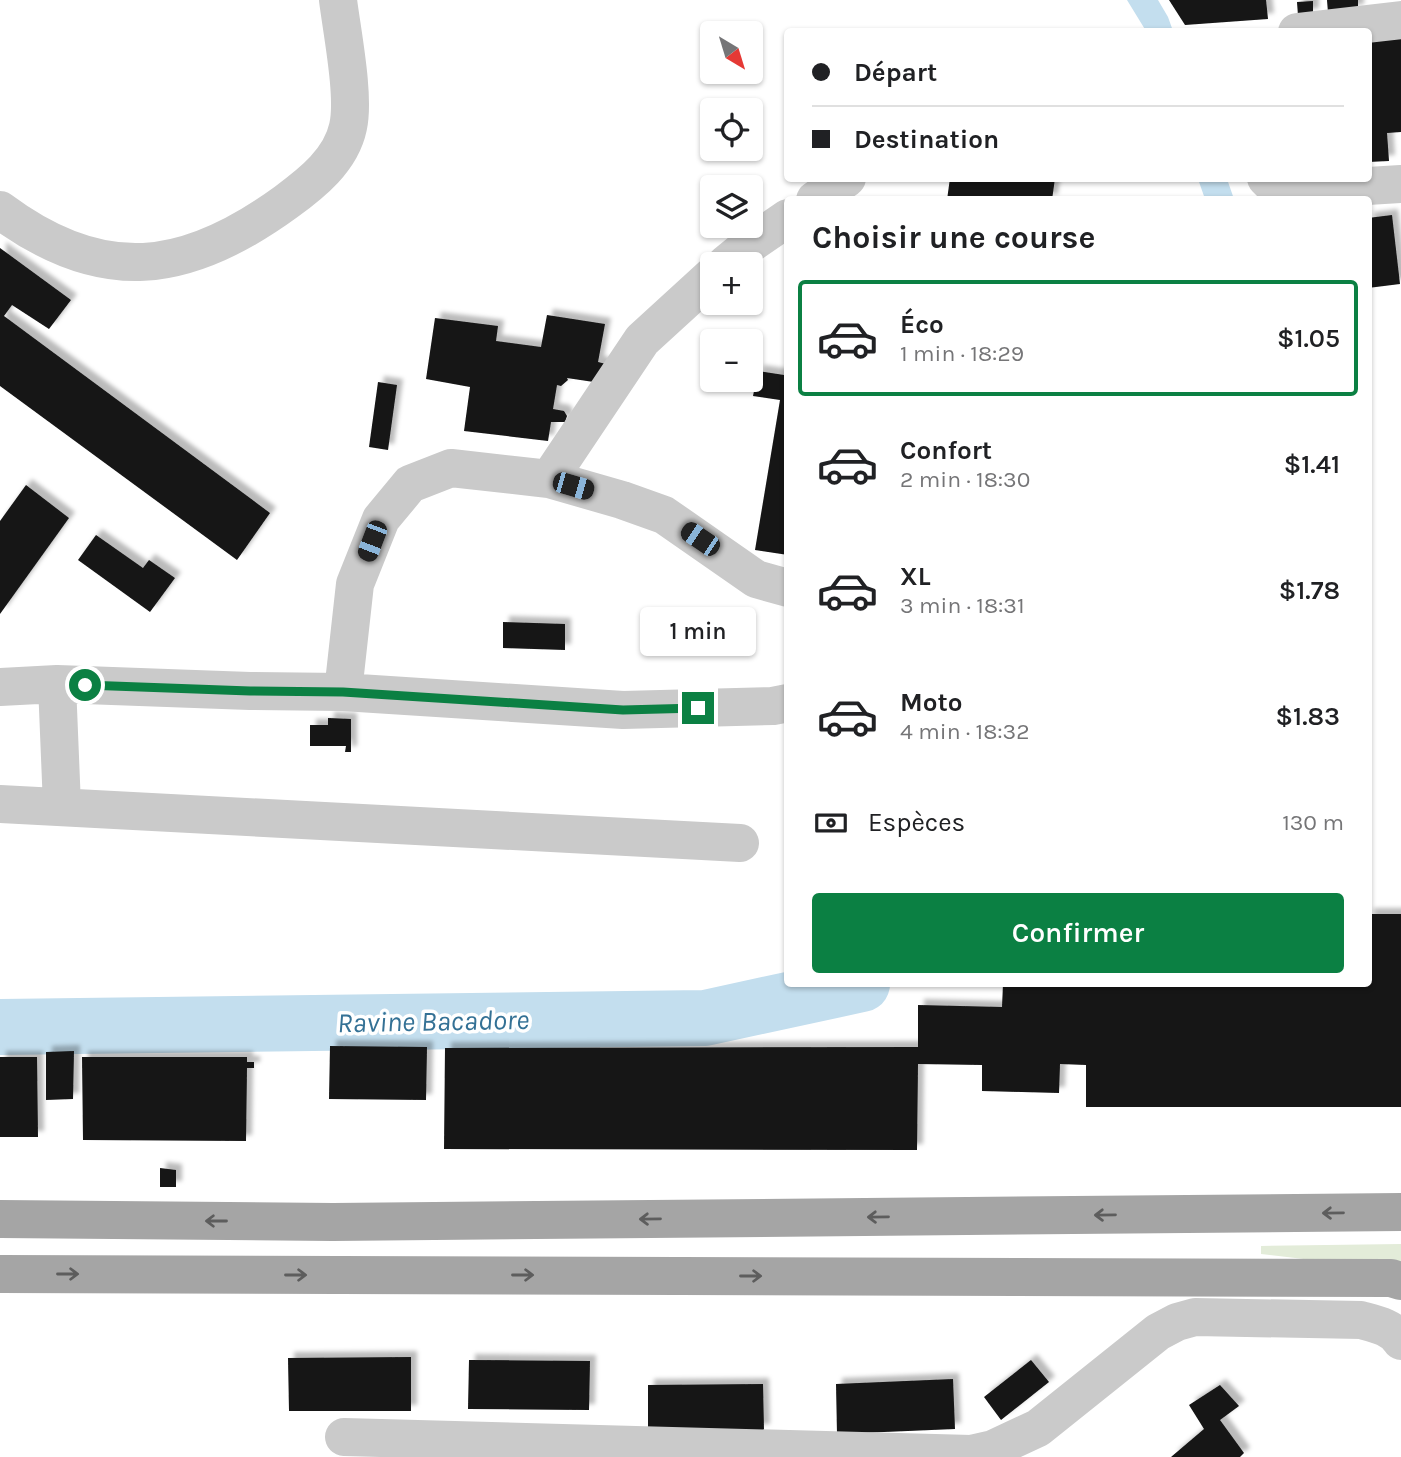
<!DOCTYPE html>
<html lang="fr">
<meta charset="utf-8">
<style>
body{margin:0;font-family:Karla,sans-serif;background:#f6f6f6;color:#202124;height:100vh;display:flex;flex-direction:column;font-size:26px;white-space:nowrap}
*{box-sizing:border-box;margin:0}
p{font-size:23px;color:#757577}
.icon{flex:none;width:38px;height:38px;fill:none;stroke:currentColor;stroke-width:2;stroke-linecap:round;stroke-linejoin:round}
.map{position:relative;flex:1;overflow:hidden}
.side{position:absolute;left:784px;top:196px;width:588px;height:791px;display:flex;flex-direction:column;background:#fff;border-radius:7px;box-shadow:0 2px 5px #0004}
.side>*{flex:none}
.hud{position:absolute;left:784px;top:28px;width:588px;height:154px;border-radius:7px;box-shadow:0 2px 5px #0004;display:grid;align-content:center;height:154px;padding:0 28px;background:#fff}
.needle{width:46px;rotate:142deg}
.tools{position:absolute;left:700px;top:21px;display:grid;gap:14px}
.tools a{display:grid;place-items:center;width:63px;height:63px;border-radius:7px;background:#fff;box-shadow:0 2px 5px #0004;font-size:35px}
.end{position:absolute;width:32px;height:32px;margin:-16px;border:9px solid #0b8043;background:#fff;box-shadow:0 0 0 4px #fff}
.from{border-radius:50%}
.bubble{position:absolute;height:49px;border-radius:7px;background:#fff;box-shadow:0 2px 5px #0004;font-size:23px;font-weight:600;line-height:49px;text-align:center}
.car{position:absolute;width:21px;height:42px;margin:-21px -10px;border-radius:9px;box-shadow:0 0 5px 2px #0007;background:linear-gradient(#222 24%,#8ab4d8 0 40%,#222 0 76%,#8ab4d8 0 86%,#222 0)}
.hud b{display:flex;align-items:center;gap:24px;height:66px;font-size:26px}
.hud b+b{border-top:2px solid #e0e0e0}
.hud i{width:18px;height:18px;background:#202124}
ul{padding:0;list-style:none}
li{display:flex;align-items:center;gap:21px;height:116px;margin:0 14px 10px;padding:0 14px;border:4px solid transparent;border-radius:7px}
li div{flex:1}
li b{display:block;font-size:26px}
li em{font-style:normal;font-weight:600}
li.current{border-color:#0b8043}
li>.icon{width:63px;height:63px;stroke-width:1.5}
h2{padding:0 28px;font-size:32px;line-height:84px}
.pay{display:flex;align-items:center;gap:18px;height:77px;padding:0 28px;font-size:26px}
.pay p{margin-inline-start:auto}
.cta{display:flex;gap:14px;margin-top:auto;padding:14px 28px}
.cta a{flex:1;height:80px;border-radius:7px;background:#0b8043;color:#fff;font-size:28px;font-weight:600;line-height:80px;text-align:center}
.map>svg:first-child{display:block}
</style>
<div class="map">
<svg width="1401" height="1457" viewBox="0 0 1401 1457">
<defs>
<filter id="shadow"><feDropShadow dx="6" dy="-6" stdDeviation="2" flood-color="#0004"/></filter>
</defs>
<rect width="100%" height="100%" fill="#fff"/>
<path fill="#e3ecd9" d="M1401,1244V1278L1329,1262L1261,1254V1246Z"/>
<path fill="#c3deee" d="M1127,0H1158L1168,17L1173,31H1146Z
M1198,179H1227L1234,199H1205Z"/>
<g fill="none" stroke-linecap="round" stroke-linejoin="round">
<path stroke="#c3deee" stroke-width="56" d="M0,1027L705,1018L862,984"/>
</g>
<path fill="#141414" filter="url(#shadow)" d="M1169,0H1266L1268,19L1185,25Z
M1327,0H1358V10L1328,13Z
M1313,1V14L1298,16L1297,2Z
M1401,36V132L1387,133L1389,161L1368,162V39Z
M950,178H1055L1052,200H947Z
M1392,215L1400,284L1368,288V218Z
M0,248L71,300L49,329L12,305L4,316L270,513L237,560L0,386Z
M547,315L605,324L598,362L610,365L607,384L567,378L568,380L561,386L557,385L553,409L564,411L567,416L565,422H551L548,441L464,431L470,387L426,379L435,318L498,326L496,341L541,347Z
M786,362H788V555L755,550L780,400L753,396L758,371L784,375Z
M378,382L397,385L388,450L369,447Z
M26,485L69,518L0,614V521Z
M96,535L143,568L149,560L175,578L150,612L78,560Z
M503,622L565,624V650L503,648Z
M328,718L351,719V752H345L346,746H310V725H328Z
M1368,914H1401V1107H1086V1065L1060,1064L1059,1093L982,1091V1065L918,1064L917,1150L444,1149L445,1048L918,1047V1005L1002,1007L1003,984H1368Z
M330,1046L427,1047L426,1100L329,1099Z
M74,1051L73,1099L46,1100V1052Z
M0,1057H37L38,1137H0Z
M82,1057H247V1062H254V1068H247L246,1141L83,1140Z
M160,1168L176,1170V1187H160Z
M411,1357V1411H289L288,1358Z
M469,1360L590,1361L589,1410L468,1409Z
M1031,1360L1049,1382L1001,1420L984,1397Z
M953,1379L955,1429L837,1434L836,1384Z
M763,1384L764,1430L648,1432V1385Z
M1220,1385L1239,1406L1220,1420L1244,1453L1240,1457H1171L1204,1429L1189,1405Z"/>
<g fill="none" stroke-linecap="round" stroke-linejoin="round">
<path stroke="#cacaca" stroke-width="38" d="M1297,32L1401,20
M1266,178L1277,189L1286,191L1401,184
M815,200L847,178
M0,210C102,286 186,275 286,202C312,183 341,160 348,127C355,97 342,32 338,0
M726,264L753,242L788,218
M549,479L642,340L712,276
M57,684L62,806
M0,687L57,684L250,691L343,692L623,710L773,706L788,703
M343,692L355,584L381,519L410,484L451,468L549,479L622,500L664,515L756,579L788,588
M0,804L740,843
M344,1437L971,1454L993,1449L1038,1428L1158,1332L1177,1322L1195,1317L1361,1320C1376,1324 1392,1327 1401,1341"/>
<path stroke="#a5a5a5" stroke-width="38" d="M0,1219L333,1222L1401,1212
M0,1274L1391,1278L1401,1281"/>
</g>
<defs><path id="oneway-shaft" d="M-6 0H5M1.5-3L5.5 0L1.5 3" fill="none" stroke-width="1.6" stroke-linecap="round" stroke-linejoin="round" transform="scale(1.75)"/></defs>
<g stroke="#5d5d5d">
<use href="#oneway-shaft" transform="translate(1333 1213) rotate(179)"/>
<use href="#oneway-shaft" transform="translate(1105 1215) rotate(179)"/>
<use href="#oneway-shaft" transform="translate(878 1217) rotate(179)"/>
<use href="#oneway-shaft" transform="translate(650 1219) rotate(179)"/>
<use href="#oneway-shaft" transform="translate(216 1221) rotate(-180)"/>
<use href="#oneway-shaft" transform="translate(68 1274)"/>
<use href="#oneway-shaft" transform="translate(296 1275)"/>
<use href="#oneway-shaft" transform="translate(523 1275)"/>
<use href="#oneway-shaft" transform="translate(751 1276)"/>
</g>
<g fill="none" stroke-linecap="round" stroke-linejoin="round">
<path stroke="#0b8043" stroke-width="9" d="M85,685L250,691L343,692L623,710L698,708"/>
</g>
<g text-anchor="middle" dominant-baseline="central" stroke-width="7" stroke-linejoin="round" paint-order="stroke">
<g font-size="28" font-style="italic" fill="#347195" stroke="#fff">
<text transform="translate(433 1021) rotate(-1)">Ravine Bacadore</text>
</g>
</g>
</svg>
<div class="tools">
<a><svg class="needle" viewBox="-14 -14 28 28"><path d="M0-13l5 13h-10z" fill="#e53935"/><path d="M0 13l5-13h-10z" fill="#757577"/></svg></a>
<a><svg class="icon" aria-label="locate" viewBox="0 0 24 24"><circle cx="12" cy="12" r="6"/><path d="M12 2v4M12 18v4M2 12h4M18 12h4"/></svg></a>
<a><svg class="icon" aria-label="layers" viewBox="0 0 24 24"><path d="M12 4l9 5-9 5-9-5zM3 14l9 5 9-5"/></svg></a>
<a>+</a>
<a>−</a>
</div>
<i class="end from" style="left:85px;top:685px"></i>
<i class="end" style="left:698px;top:708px"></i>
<div class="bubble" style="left:640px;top:607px;width:116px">1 min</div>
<i class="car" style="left:573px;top:486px;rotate:106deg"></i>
<i class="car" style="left:700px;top:539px;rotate:304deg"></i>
<i class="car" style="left:372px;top:541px;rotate:201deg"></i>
<div class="hud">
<b><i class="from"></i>Départ</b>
<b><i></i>Destination</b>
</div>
<section class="side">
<h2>Choisir une course</h2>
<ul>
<li class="current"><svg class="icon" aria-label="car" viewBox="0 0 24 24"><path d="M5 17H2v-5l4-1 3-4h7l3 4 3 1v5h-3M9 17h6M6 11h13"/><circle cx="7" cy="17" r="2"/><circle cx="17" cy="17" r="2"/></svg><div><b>Éco</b><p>1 min · 18:29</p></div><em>$1.05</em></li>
<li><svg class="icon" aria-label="car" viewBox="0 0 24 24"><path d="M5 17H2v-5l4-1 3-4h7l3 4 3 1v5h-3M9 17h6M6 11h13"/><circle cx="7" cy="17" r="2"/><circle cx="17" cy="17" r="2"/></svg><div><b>Confort</b><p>2 min · 18:30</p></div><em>$1.41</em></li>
<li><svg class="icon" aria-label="car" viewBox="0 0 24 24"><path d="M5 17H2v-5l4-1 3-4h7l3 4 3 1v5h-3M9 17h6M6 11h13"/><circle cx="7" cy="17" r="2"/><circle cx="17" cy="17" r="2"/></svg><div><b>XL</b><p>3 min · 18:31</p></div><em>$1.78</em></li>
<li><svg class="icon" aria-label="car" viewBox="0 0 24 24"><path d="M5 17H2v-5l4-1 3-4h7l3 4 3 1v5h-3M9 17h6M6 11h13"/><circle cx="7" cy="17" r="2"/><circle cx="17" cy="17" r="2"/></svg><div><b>Moto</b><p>4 min · 18:32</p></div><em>$1.83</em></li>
</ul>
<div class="pay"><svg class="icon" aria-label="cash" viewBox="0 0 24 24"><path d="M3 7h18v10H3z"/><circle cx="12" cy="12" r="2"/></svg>Espèces<p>130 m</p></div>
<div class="cta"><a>Confirmer</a></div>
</section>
</div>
